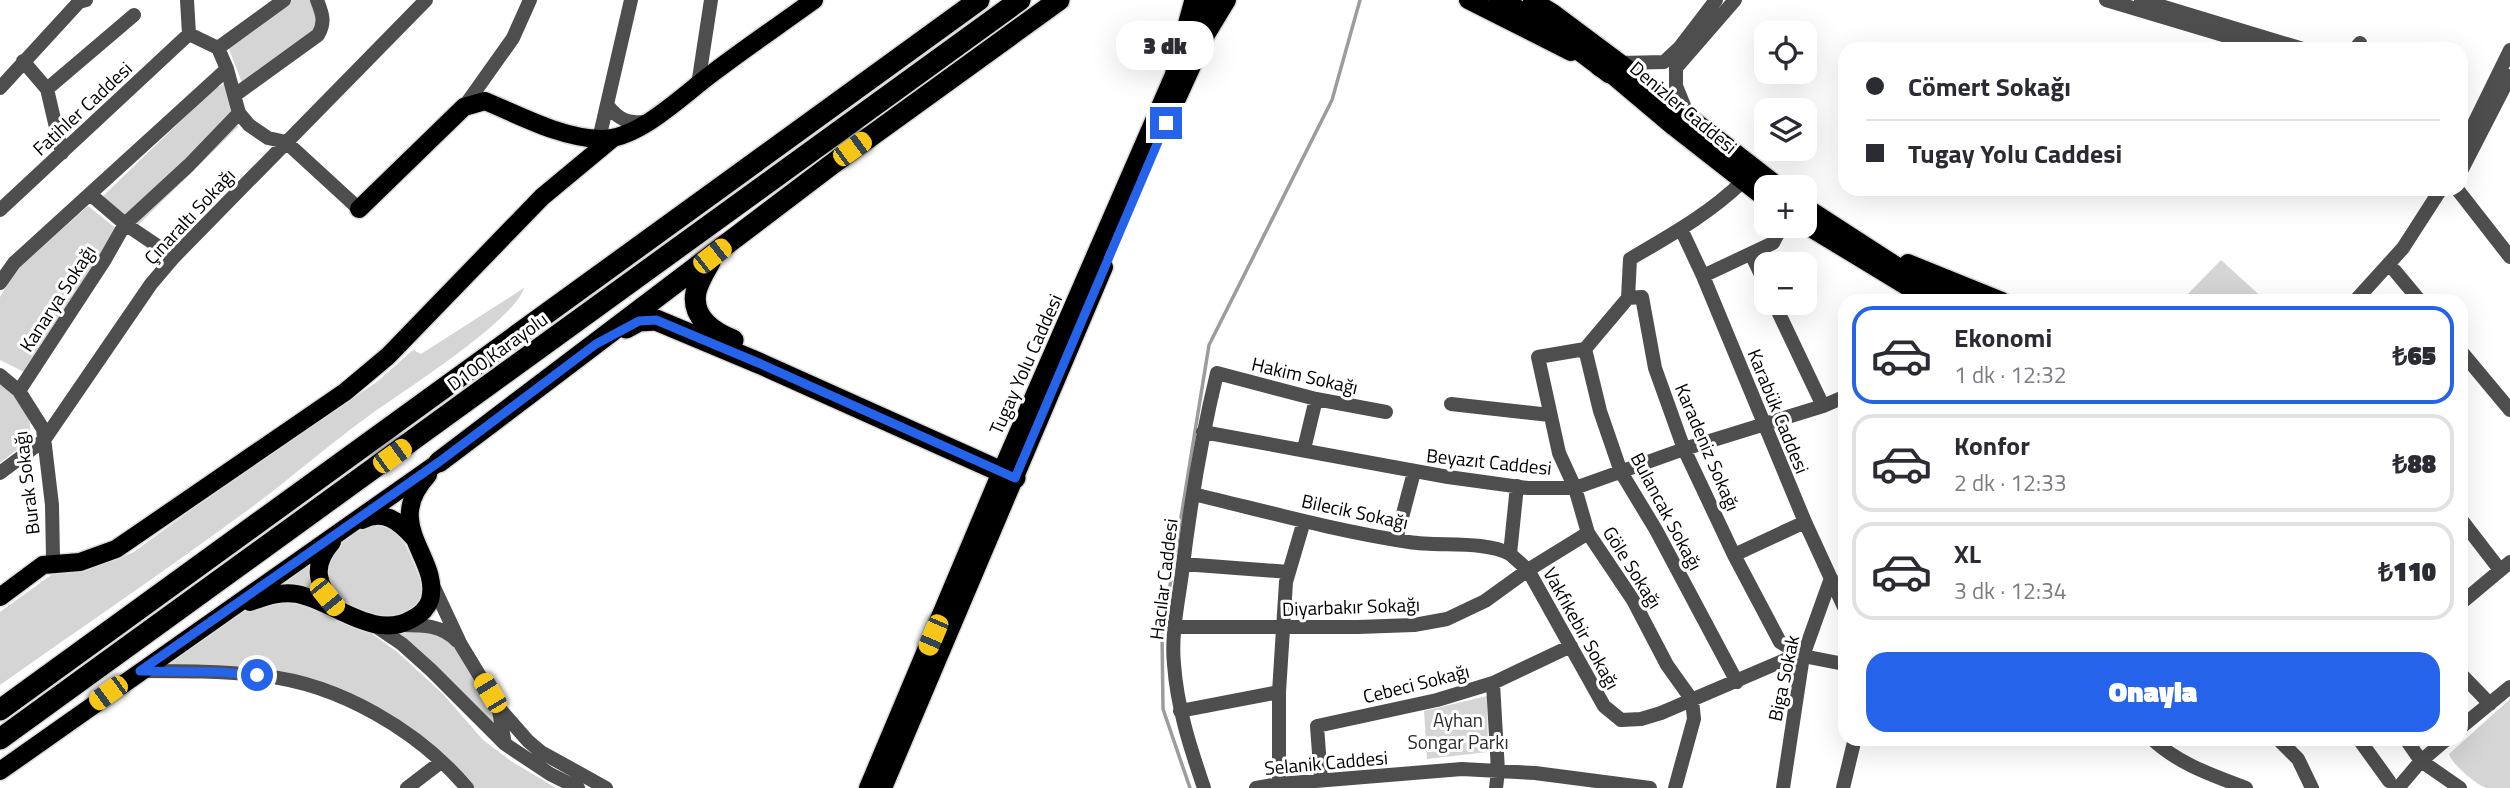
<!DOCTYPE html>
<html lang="tr">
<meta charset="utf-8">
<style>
body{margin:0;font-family:"Titillium Web",sans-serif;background:#f7f7f7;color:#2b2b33;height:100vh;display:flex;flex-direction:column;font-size:26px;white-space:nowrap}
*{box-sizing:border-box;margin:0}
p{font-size:23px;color:#7c7c81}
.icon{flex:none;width:38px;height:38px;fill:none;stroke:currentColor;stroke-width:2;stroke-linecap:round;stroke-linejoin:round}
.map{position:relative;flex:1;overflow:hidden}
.drawer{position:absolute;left:1838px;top:294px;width:630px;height:452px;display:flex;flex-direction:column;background:#fff;border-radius:21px;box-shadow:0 7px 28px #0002}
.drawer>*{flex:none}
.guide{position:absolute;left:1838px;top:42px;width:630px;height:154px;border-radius:21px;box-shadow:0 7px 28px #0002;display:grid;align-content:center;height:154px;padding:0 28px;background:#fff}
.buttons{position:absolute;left:1754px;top:21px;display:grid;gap:14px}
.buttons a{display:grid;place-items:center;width:63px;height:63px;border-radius:14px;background:#fff;box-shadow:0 7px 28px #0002;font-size:35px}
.end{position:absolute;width:32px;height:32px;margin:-16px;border:9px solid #2563eb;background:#fff;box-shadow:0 0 0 4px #fff}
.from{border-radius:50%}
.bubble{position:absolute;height:49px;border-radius:21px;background:#fff;box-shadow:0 7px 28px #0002;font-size:23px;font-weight:800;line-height:49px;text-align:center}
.car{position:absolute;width:21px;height:42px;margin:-21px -10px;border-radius:9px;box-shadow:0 0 5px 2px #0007;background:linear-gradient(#f5c518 24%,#345 0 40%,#f5c518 0 76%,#345 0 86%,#f5c518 0)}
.guide b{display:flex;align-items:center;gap:24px;height:66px;font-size:26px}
.guide b+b{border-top:2px solid #e1e1e2}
.guide i{width:18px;height:18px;background:#2b2b33}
ul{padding:12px 0 0;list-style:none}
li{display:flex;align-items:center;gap:21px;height:98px;margin:0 14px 10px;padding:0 14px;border:4px solid #e1e1e2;border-radius:21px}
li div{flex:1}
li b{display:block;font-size:26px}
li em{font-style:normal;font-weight:800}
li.current{border-color:#2563eb}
li>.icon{width:63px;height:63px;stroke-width:1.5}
.action{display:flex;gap:14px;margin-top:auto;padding:14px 28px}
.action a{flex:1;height:80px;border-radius:21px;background:#2563eb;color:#fff;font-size:28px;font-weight:800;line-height:80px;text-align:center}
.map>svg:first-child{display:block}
</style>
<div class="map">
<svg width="2510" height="788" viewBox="0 0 2510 788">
<rect width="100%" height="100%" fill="#fff"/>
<path fill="#d5d5d5" d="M290,0H312L319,27L242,83L227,44Z
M224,84L238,127L136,227L103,196L214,89Z
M88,206L118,230L24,372L0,360V297L17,269Z
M2221,260L2266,301H2181Z
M524,288C515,320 402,392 370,415C330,444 292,477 252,507C169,568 84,626 0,685V612L58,570L83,572L134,552L191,510L378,381L413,350L421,354Z
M0,384C20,399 33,413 30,439L0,463Z
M377,522L400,533C405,545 425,584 423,594C417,635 340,615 329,591C325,583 326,567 325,558C340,542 356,531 377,522Z
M313,562L311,579L315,593L280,587Z
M290,595L337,609L396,651L443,694L483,740L511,761L556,788H467L415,737L310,687L140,671L230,609Z
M404,630L437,632L453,644L467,669L494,709L500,732L395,633Z
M1487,696L1488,752L1427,759L1424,711Z
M2510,699V788C2503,788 2493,788 2487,788C2477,786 2451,763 2449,754Z"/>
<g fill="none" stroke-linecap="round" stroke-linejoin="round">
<path stroke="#9c9c9c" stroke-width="3.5" d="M1190,788L1163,709L1162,635L1209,345L1332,100L1360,0"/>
<g stroke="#dbdbdb" stroke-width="21">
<path id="major" d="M1468,0L1571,52
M1532,0L1553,13L1620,63L1779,187
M1599,67L1610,73L1674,127L1766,199
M1165,125L1207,33L1227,0
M1804,206L1909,274L1956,301
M359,209L464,107L485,101C521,116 561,138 601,139C639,140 685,93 714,72C747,47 781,24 814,0
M1804,224L1931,301
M1908,263L2002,301
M362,520C384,509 399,521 414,538
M332,542C311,566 317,584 335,607
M0,597L43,565L80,562L116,549L345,392L388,356L542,197L613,138
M250,602C265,597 280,591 297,594C334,601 374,641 412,619C420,615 427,609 430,600C441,557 381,526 428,475
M0,771L439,462
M868,788L1001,472L1176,70L1213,0
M883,788L1104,267"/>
</g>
<g stroke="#dbdbdb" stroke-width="24">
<path id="highway" d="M1499,0L1553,30L1610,73
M1176,70L1195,0
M710,262C705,271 698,282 696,292C691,317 713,332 733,340
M626,328L639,321L656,320L761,364L1015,478
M439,462L831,165L1059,0
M0,710L979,0
M0,739L1020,0"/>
</g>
<path stroke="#4e4e4e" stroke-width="14" d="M2106,0L2270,49
M2141,0L2303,49
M218,48L284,0
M2355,49L2360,43
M23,61L47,89L62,153
M1620,63L1664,62L1680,47L1716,0
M227,69L239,113L249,125L268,138L286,142L359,209
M698,85L711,0
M0,88L79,2L86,0
M47,89L134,15
M235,95L318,35C326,22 322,13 317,0
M608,106C619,120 628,123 645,122
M464,107L513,38L530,0
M1689,118L1676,86V68L1735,0
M599,139L631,0
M2460,152L2510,50
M2460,173L2510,76
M1742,182C1709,214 1669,236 1630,259L1628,298L1642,297L1655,368L1684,449L1734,555L1780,642L1803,656
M2457,189L2510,257
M90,194L125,224L174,257
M0,210L189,34
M1681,229L1703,276L1805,522L1844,607
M1751,254L1766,285
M2395,271L2420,301
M1703,276L1773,243L1782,226
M0,283L14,263L227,69L218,48L189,34L187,0
M1628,298L1585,349L1538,357L1559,453L1575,488L1588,533L1633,600L1667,665L1692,700L1694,719L1675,788
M2355,301L2403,248L2441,189
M1774,303L1823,406
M1585,349L1600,411L1621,472L1656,530L1737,682
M2460,350L2510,410
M0,375L19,391L43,429L52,505L53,558
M19,391L104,261L125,224L189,165L239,113
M1451,404L1550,415
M1203,432L1448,477L1528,488H1575L1684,449L1823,406L1844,397
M1304,449L1316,399
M0,473L44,440L151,284L174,257L426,0
M1517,486L1510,554L1528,570L1604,706L1621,720L1641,719L1661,713L1787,659L1803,656L1844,664
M1193,494C1265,511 1336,531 1409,542C1439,547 1484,540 1510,554
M2460,518L2500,570
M1396,540L1414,472
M1734,555L1805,522
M1183,564L1289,572
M431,581L461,645L498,706L505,744
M2460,604L2510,562
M374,625L402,644L431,670L505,744L550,774L578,788
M402,625C423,625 442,625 457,641
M1175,627H1358L1414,625L1447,619L1485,601L1528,570L1588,533
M140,671C182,671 223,671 264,676C339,684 419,731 467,788
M2460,673L2490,704
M1493,683L1498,771L1496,788
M499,708L528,741L541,752L606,788
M1180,711L1279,692
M2460,728L2510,687
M2151,738C2178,764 2212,775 2246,788
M2277,738L2298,759L2312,788
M2358,738L2389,781
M2405,738L2421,761L2460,788
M1321,780L1317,726L1437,700L1493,683L1571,646
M1279,784V692L1286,582L1304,521
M407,788L441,762
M1204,788C1190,747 1177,707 1174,664C1171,634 1178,603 1182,573C1190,506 1201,439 1217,373L1316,399L1386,412
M1256,788L1279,784L1462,769L1535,773L1650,788
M1783,788L1803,656L1831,578
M1843,788L1855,738
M2398,788L2421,761L2448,738"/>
<use href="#major" stroke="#000" stroke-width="18"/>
<use href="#highway" stroke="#000" stroke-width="21"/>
</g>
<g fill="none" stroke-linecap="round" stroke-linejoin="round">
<path stroke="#2563eb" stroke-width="9" d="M257,675L218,672L140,671L439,462L596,344L639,321L656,320L761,364L1015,478L1166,123"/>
</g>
<g text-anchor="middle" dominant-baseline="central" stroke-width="6" stroke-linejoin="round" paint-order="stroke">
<g font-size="19" fill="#000" stroke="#fff">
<text transform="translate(1684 107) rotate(40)">Denizler Caddesi</text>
<text transform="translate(82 108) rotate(-43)">Fatihler Caddesi</text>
<text transform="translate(189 216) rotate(-47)">Çınaraltı Sokağı</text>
<text transform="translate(57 298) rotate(-57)">Kanarya Sokağı</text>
<text transform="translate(497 351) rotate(-36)">D100 Karayolu</text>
<text transform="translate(1025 364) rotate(-66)">Tugay Yolu Caddesi</text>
<text transform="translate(1305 375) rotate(13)">Hakim Sokağı</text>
<text transform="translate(1779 411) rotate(68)">Karabük Caddesi</text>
<text transform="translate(1708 447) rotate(67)">Karadeniz Sokağı</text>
<text transform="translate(1489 461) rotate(6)">Beyazıt Caddesi</text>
<text transform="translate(26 483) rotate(-97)">Burak Sokağı</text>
<text transform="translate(1355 511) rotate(12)">Bilecik Sokağı</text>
<text transform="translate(1667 511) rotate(62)">Bulancak Sokağı</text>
<text transform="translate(1633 567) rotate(58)">Göle Sokağı</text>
<text transform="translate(1163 579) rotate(-83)">Hacılar Caddesi</text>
<text transform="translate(1351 606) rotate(-2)">Diyarbakır Sokağı</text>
<text transform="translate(1582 628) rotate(61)">Vakfıkebir Sokağı</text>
<text transform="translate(1783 678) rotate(-78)">Biga Sokak</text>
<text transform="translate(1416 683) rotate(-14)">Cebeci Sokağı</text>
<text transform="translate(1326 762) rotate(-5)">Selanik Caddesi</text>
</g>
<g font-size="19" fill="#2c2c2c" stroke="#fff">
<text x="1458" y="719">Ayhan<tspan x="1458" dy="22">Songar Parkı</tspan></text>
</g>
</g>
</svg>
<div class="buttons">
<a><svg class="icon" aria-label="locate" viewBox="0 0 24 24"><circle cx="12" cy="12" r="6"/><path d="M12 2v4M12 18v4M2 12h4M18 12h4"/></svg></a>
<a><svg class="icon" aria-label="layers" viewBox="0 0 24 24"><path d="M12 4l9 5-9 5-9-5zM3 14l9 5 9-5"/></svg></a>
<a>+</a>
<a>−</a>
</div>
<i class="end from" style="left:257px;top:675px"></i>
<i class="end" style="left:1166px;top:123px"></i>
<div class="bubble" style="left:1116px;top:21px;width:98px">3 dk</div>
<i class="car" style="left:852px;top:149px;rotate:54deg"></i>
<i class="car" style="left:712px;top:256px;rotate:52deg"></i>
<i class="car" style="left:392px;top:456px;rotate:54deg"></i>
<i class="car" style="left:327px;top:597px;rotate:141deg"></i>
<i class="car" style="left:933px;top:635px;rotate:203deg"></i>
<i class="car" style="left:108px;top:693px;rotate:234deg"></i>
<i class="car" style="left:490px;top:693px;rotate:329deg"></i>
<div class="guide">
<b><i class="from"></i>Cömert Sokağı</b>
<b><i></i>Tugay Yolu Caddesi</b>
</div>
<section class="drawer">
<ul>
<li class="current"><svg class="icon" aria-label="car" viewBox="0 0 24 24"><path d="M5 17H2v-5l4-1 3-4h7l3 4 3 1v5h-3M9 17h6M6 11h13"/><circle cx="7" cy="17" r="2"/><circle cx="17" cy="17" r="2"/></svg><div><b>Ekonomi</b><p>1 dk · 12:32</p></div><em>₺65</em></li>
<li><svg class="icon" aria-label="car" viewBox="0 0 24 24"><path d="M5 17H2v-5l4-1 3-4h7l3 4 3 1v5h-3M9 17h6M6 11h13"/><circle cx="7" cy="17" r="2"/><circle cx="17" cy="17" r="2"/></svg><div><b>Konfor</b><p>2 dk · 12:33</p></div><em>₺88</em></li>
<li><svg class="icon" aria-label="car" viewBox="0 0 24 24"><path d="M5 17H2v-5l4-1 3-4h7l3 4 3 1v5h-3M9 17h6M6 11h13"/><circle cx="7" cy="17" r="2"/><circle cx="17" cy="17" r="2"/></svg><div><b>XL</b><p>3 dk · 12:34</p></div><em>₺110</em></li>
</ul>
<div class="action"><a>Onayla</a></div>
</section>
</div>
